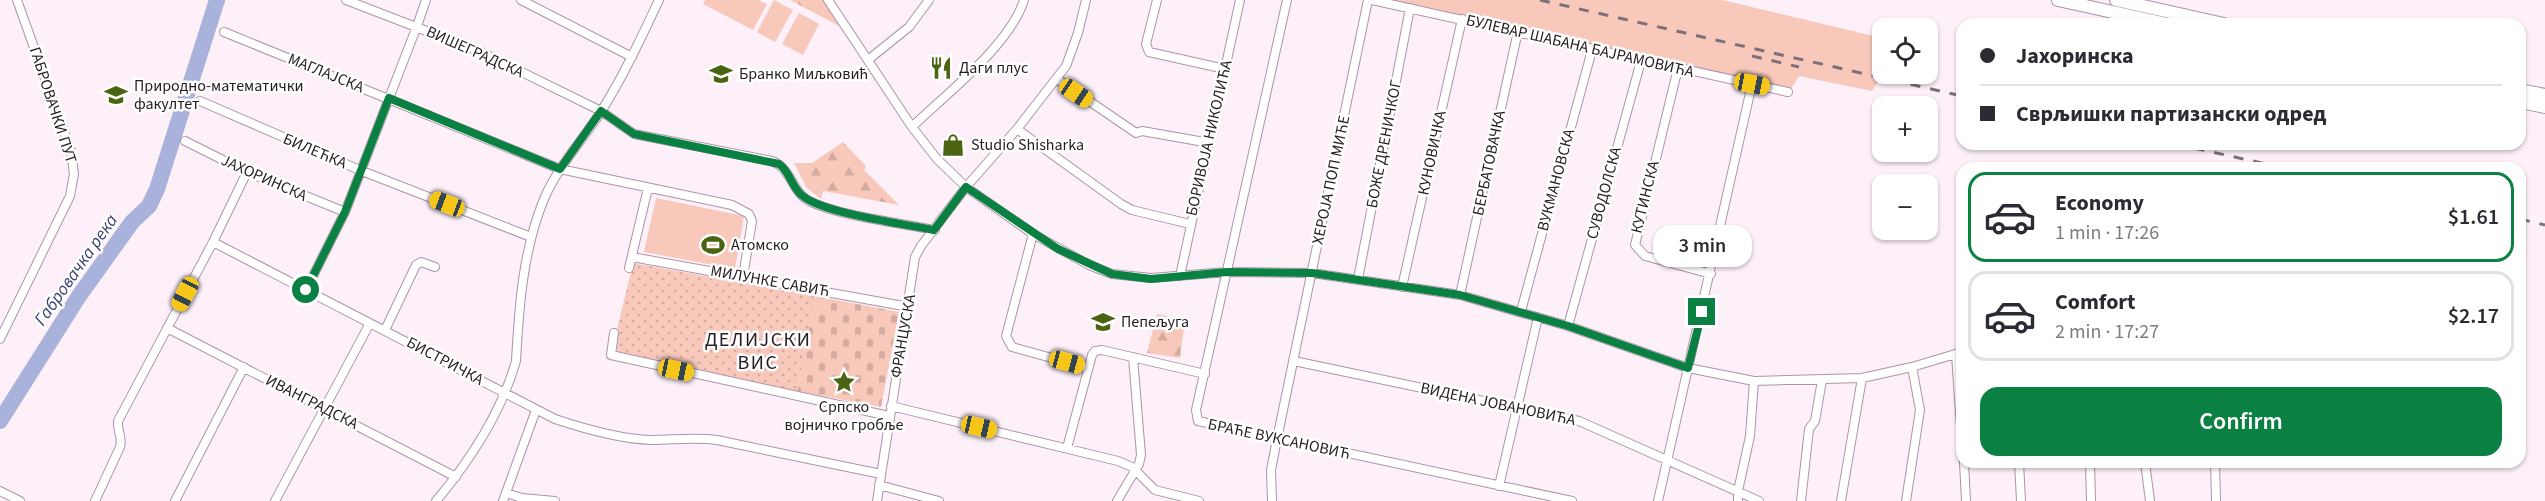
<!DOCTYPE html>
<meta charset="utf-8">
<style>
body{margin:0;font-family:"Source Sans 3",sans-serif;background:#f2f2f3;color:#2b2b33;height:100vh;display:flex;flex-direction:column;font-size:22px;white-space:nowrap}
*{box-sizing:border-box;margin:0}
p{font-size:20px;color:#7c7c81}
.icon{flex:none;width:33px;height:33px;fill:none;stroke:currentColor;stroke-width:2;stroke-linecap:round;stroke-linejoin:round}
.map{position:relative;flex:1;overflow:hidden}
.details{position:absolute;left:1956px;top:162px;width:570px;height:306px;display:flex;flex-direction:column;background:#fff;border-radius:18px;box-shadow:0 2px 4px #0004}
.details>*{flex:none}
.guide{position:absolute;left:1956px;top:18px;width:570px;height:132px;border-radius:18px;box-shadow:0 2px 4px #0004;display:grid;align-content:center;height:132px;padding:0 24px;background:#fff}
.controls{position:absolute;left:1872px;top:18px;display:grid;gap:12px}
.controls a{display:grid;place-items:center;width:66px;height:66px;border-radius:12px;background:#fff;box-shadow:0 2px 4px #0004;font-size:30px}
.end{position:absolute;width:27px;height:27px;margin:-14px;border:8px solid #0b8043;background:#fff;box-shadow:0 0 0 3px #fff}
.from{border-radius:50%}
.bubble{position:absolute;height:42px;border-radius:18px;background:#fff;box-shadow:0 2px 4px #0004;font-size:20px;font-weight:600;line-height:42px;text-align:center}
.car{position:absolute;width:18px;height:36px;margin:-18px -9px;border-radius:8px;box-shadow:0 0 4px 2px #0007;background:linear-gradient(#f5c518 24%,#345 0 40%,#f5c518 0 76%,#345 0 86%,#f5c518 0)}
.guide b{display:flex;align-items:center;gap:21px;height:57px;font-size:22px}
.guide b+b{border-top:2px solid #e1e1e2}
.guide i{width:15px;height:15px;background:#2b2b33}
ul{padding:10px 0 0;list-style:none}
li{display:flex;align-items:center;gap:18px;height:90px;margin:0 12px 9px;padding:0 12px;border:3px solid #e1e1e2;border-radius:18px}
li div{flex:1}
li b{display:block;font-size:22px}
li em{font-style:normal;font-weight:600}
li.current{border-color:#0b8043}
li>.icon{width:54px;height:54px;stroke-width:1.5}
.primary-button{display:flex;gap:12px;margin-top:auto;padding:12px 24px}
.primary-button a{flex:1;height:69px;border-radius:18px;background:#0b8043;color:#fff;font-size:24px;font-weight:600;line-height:69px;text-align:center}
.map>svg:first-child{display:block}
</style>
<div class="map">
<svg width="2545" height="501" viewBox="0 0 2545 501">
<defs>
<pattern id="forest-firs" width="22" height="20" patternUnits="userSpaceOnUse" patternTransform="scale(1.5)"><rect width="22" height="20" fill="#f8c8bb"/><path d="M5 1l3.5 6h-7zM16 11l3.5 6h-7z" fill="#d4aba0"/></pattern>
<pattern id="cemetery-stones" width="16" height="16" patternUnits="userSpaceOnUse" patternTransform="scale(1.5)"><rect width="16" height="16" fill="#f8c8bb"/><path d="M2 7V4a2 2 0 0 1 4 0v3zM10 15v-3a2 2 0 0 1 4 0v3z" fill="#d4aba0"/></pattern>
<pattern id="park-dots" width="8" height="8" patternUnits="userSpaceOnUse" patternTransform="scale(1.5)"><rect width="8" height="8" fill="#f8c8bb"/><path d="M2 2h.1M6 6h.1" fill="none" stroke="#d4aba0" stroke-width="1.8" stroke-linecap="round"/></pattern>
</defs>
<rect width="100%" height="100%" fill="#fdf0f9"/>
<path fill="#f8c8bb" d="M705,0H758L767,4L753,30L703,4Z
M774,0L793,10L775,42L757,32Z
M1374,0H1722L1882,38L1883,74L1872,91L1799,76L1790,91Z
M799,13L819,24L803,55L782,44Z
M656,198L744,216L735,269L644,252Z"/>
<path fill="url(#forest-firs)" d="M790,0H825L839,20L841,27Z
M843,142L866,166L864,170L899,205L823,191L821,199L807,188L794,163H812Z
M1157,314L1185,320L1180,358L1147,353Z"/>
<path fill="url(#cemetery-stones)" d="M815,296L899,312L881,407L797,391Z"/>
<path fill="url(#park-dots)" d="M633,263L815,296L797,391L618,353L616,334Z"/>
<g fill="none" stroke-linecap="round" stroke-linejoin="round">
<path stroke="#a9b2da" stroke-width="16" d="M0,421L79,296L132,222L149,206L157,189L217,0"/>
<g stroke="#af93a8" stroke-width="10">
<path id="minor" d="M346,0L481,52L601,111L634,134L772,161C792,169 791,191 809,201C839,216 900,223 935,230
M521,0L632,57
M828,0L912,127L937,159L966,187L1033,234L1089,265L1112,274L1151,278L1227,272L1312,273L1460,295L1568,326L1688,368L1754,381L1862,378L1912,367L1962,352
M1157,0L1146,44L1149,52L1225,69
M1287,0L1196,410L1198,421L1572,501
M1372,0L1788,92
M224,32L560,169L732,205L749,214L752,221L743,277
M868,60L909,27L929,0
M1678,68L1635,245L1645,256L1711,274
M1057,79L1136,133L1142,131L1210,143
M200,101L362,171L531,237
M912,127C946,94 1010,45 1024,0
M1017,129L1121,204L1132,210L1190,224
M185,141L247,172L345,212
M1033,234L1006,336L1012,347L1088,368
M213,242L555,419C585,429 619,439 651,440C673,440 695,437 717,440L881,474
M632,257L909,307
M629,268L648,188
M1180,276L1240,0
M1358,279L1410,8
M1402,287L1462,19
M306,290L345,212L417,26L426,0
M1460,295L1518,31
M1521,311L1592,50
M1568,326L1641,61
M167,328L456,477
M385,330L416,265L421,262L435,267
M614,333L611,355L889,416
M0,339L70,196L74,174L71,151L17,0
M1956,355L1962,441
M1294,361L1579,421L1759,501
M891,406L1118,461L1132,467L1155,490L1199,501
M1067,448L1092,355L1095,351L1102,350L1205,374
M1964,462L1966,501
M2019,462L2021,501
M2090,462L2091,501
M2145,462L2150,501
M2215,462L2216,501
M879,485L939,501
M1499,486L1538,317
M0,491L20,501
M506,493L522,498L555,501
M95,501L120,447C123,438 117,431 118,421L213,242L247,172
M175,501L244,367
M275,501L370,323
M436,501C470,461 502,411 516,361C519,306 523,250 544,199C558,166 583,140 602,110C624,75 641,38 659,0
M503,501L536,410
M877,501L915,257L921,246L966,187L1017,129L1066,66L1078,33L1086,0
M1117,501L1139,464L1141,455L1133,357
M1272,501L1271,470L1277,439L1368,0
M1658,501L1752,84
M1738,501V491L1750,436L1754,381
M1801,501L1809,429L1815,421L1822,380
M1841,501L1862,378
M1906,501L1920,410L1912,367"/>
</g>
<g stroke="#af93a8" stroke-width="14">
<path id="secondary" d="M2058,0L2167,24
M2116,0L2224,24
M2520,90L2545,95
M2520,102L2545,107"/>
</g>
<use href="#minor" stroke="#fff" stroke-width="8"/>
<use href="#secondary" stroke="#fff" stroke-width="12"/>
<path stroke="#7d7179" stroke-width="3" stroke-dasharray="10 10" stroke-linecap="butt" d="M1540,0L1962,96
M1752,56L1799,67
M2175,144L2285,168
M2520,219L2545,225"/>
</g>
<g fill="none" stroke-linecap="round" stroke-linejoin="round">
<path stroke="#0b8043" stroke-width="8" d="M306,290L345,212L389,98L560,169L601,111L634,134L779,164C791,173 792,189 804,197C827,214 904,224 934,230L966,187L1058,249L1112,274L1151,279L1227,272L1312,273L1460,295L1568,326L1688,368L1702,312"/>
</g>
<defs>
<g id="restaurant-bare" transform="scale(1.8)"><path d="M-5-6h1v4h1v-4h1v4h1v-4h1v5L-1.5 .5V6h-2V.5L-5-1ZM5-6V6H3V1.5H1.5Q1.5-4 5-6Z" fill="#4b6412" stroke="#fff" stroke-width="2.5" paint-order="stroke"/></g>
<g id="school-bare" transform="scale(1.8)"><path d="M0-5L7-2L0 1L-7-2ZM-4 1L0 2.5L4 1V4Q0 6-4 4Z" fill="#4b6412" stroke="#fff" stroke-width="2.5" paint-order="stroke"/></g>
<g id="university-bare" transform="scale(1.8)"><path d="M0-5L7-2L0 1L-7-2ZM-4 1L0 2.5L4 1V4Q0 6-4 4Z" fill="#4b6412" stroke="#fff" stroke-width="2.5" paint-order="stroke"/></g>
<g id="shop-bare" transform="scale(1.8)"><path d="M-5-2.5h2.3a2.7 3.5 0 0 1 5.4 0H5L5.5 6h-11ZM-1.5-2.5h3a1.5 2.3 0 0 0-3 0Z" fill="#4b6412" stroke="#fff" stroke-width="2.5" paint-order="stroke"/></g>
<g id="stadium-bare" transform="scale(1.8)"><path d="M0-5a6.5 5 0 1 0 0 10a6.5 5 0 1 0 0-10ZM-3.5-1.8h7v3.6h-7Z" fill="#4b6412" stroke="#fff" stroke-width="2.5" paint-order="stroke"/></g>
<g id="sight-bare" transform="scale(1.8)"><path d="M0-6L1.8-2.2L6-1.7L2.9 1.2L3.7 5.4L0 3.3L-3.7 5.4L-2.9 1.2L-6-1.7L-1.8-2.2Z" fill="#4b6412" stroke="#fff" stroke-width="2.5" paint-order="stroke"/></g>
</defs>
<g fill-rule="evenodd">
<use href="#restaurant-bare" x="941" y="68"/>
<use href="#school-bare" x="721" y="74"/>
<use href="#university-bare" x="116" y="95"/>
<use href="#shop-bare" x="953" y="145"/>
<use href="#stadium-bare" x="713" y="245"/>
<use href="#school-bare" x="1103" y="322"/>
<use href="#sight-bare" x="844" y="382"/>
</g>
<g text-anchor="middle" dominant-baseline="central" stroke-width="5" stroke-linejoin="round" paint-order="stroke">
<g font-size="16" fill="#261b23" stroke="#fff">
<text transform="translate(1580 46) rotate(13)">БУЛЕВАР ШАБАНА БАЈРАМОВИЋА</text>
<text transform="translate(475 52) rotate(24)">ВИШЕГРАДСКА</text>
<text transform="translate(326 73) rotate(22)">МАГЛАЈСКА</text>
<text transform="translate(53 105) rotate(72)">ГАБРОВАЧКИ ПУТ</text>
<text transform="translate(1209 138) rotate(-77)">БОРИВОЈА НИКОЛИЋА</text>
<text transform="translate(1384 144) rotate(-79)">БОЖЕ ДРЕНИЧКОГ</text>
<text transform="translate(315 151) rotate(23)">БИЛЕЋКА</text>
<text transform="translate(1432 153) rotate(-78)">КУНОВИЧКА</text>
<text transform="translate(1489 163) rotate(-78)">БЕРБАТОВАЧКА</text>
<text transform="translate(264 178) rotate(24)">ЈАХОРИНСКА</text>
<text transform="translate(1331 180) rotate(-78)">ХЕРОЈА ПОП МИЋЕ</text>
<text transform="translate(1556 180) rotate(-75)">ВУКМАНОВСКА</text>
<text transform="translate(1604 193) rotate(-75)">СУВОДОЛСКА</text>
<text transform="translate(1645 197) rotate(-76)">КУТИНСКА</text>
<text transform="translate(770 281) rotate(10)">МИЛУНКЕ САВИЋ</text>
<text transform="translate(903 336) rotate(-80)">ФРАНЦУСКА</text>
<text transform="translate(445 361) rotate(28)">БИСТРИЧКА</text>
<text transform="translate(312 402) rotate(27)">ИВАНГРАДСКА</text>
<text transform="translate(1498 404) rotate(12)">ВИДЕНА ЈОВАНОВИЋА</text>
<text transform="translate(1279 439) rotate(12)">БРАЋЕ ВУКСАНОВИЋ</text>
</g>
<g font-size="16" fill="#261b23" stroke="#fff" text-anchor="start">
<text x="959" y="68">Даги плус</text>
<text x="739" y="74">Бранко Миљковић</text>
<text x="134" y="86">Природно-математички<tspan x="134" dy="18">факултет</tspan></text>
<text x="971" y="145">Studio Shisharka</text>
<text x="731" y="245">Атомско</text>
<text x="1121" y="322">Пепељуга</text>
<text x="844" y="407" text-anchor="middle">Српско<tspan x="844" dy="18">војничко гробље</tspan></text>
</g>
<g font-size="18" font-style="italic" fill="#373e72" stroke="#fff">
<text transform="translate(76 270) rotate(-55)">Габровачка река</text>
</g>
<g font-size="20" letter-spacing="1.5" fill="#261b23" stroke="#fff">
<text x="758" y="340">ДЕЛИЈСКИ<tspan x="758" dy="23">ВИС</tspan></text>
</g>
</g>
</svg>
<div class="controls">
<a><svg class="icon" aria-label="locate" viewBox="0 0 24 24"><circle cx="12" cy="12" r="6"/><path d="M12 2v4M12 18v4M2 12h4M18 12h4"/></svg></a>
<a>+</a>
<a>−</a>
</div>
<i class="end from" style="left:306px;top:290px"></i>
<i class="end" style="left:1702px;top:312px"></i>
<div class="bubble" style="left:1653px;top:225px;width:99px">3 min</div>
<i class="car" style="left:1752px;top:84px;rotate:101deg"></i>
<i class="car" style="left:1076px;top:93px;rotate:124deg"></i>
<i class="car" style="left:447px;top:204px;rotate:291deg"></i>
<i class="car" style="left:185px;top:294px;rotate:208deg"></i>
<i class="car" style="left:1067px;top:362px;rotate:105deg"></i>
<i class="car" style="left:676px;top:370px;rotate:102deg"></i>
<i class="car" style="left:979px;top:427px;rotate:103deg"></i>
<div class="guide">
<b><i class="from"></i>Јахоринска</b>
<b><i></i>Сврљишки партизански одред</b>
</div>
<section class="details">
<ul>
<li class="current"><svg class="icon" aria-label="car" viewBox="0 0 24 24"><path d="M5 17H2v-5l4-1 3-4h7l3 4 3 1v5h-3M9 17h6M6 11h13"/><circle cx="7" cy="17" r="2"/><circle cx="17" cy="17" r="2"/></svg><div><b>Economy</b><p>1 min · 17:26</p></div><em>$1.61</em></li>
<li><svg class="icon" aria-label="car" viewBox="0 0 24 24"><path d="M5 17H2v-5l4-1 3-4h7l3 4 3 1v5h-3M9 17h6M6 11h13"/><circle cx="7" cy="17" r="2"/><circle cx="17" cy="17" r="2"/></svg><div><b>Comfort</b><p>2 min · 17:27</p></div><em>$2.17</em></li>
</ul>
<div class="primary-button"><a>Confirm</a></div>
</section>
</div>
